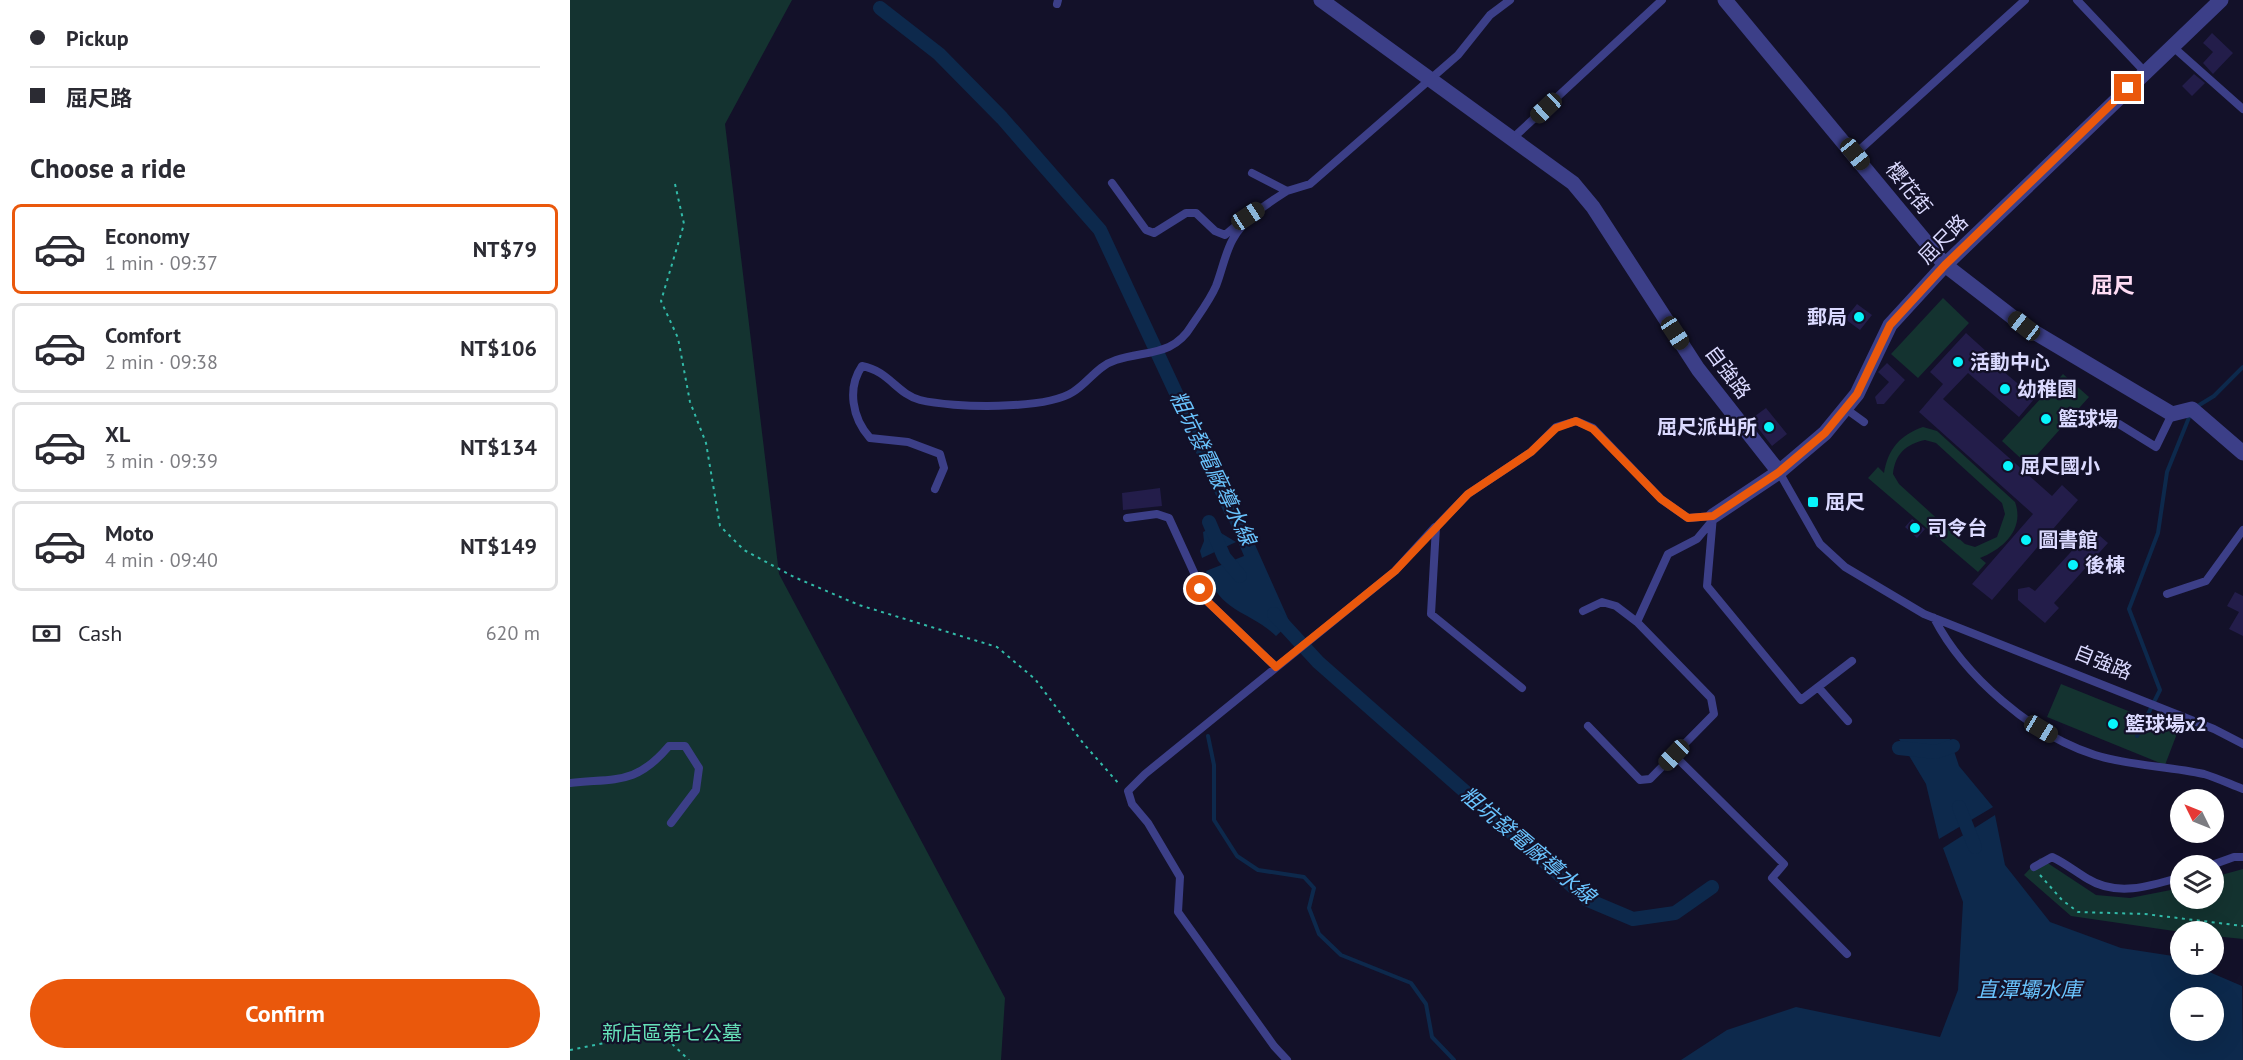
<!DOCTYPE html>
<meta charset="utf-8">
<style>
body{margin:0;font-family:"PT Sans","Noto Sans TC",sans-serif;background:#f2f2f3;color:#2b2b33;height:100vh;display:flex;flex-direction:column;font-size:22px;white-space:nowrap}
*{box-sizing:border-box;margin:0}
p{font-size:20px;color:#7c7c81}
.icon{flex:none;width:33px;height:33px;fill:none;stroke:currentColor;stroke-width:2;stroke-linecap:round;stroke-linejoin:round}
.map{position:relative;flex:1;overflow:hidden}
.side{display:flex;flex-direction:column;background:#fff;width:570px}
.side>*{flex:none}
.top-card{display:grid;align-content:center;height:132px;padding:0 30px;background:#fff}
.needle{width:39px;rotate:313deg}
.buttons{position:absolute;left:1600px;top:789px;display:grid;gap:12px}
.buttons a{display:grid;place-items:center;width:54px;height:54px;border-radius:50%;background:#fff;box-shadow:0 6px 24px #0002;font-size:30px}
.end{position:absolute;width:27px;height:27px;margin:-14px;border:8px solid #ea580c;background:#fff;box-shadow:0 0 0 3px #fff}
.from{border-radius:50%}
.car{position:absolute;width:18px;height:36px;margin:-18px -9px;border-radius:8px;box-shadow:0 0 4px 2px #0007;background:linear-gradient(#222 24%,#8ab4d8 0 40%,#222 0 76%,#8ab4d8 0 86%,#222 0)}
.top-card b{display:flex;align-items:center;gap:21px;height:57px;font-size:22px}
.top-card b+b{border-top:2px solid #e1e1e2}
.top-card i{width:15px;height:15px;background:#2b2b33}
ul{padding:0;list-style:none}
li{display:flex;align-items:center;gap:18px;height:90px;margin:0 12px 9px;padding:0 18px;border:3px solid #e1e1e2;border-radius:9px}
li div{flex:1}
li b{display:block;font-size:22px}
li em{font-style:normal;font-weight:700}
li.on{border-color:#ea580c}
li>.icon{width:54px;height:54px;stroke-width:1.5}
h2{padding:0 30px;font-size:27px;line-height:72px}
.pay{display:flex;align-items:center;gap:15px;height:66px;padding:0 30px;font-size:22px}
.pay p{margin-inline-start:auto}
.action{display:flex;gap:12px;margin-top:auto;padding:12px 30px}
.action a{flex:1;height:69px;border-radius:36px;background:#ea580c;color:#fff;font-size:24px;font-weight:700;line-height:69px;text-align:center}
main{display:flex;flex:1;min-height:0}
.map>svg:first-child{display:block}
</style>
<main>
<section class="side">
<div class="top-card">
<b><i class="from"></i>Pickup</b>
<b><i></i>屈尺路</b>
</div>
<h2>Choose a ride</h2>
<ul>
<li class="on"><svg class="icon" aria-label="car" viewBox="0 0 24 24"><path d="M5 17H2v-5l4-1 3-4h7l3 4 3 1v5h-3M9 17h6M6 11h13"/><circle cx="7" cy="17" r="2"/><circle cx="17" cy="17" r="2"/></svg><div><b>Economy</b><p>1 min · 09:37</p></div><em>NT$79</em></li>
<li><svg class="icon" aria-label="car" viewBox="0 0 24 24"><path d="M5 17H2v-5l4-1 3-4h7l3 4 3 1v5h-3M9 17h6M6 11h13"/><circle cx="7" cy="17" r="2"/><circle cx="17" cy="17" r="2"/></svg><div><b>Comfort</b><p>2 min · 09:38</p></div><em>NT$106</em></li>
<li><svg class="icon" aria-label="car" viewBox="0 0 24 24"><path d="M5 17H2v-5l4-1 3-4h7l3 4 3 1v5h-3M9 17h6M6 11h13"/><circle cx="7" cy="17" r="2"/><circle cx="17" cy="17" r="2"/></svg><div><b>XL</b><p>3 min · 09:39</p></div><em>NT$134</em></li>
<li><svg class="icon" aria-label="car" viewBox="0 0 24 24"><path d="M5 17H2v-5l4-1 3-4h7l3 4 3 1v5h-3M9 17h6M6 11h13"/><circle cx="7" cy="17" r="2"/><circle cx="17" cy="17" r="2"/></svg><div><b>Moto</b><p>4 min · 09:40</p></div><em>NT$149</em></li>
</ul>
<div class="pay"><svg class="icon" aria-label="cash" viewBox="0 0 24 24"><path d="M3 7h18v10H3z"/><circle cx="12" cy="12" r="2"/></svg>Cash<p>620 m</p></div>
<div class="action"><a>Confirm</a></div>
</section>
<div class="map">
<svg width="1673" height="1060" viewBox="0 0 1673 1060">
<rect width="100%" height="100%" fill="#131129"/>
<path fill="#143330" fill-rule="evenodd" d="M0,0H222L155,124L209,574L435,998L431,1060H0Z
M1373,298L1399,323L1348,378L1321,354Z
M1493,374L1519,397L1458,465L1432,441Z
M1353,427L1367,431L1445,502C1455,529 1433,549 1410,558L1416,563L1408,572L1298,478L1308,467L1314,473C1318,449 1330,435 1353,427ZM1355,440L1366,443L1432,503L1435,514L1427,537L1405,547L1395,544L1329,484L1323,474C1325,454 1336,444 1355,440Z
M1491,684L1608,731L1595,765L1477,717Z
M1470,858L1526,895L1560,898L1611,888V898H1644V877L1673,869V939L1644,936V932H1611L1501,916L1454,875Z"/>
<path fill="#0d294c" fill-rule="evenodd" d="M670,511L720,623L706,636C679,610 651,614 636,571L674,556L657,516Z
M646,526L651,533L666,542L632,558L630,551L634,541L633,532Z
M1329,739H1380L1389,766L1423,807L1369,839L1356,784Z
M1425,815L1435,865L1480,922L1551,948L1603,956L1611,959V964L1623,965L1672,986L1673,1060H1111L1157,1030L1226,1007L1370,1037L1388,990L1393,902L1373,848ZM1611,998H1644V1030H1611Z"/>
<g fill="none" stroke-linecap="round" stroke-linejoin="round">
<path stroke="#0d294c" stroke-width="4" d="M1626,407L1644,396L1673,367
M638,736L644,765V820L667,856L688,870L734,877L744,888L739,908L749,934L771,955L841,983L856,1004L862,1037L884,1060
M1567,736L1590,690L1559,609L1588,533L1597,472L1620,415"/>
<path stroke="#0d294c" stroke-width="14" d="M310,8L369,54L432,118L530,230L661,511L672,528
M639,522L654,557L670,576
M704,614L748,662L1018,900L1063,919L1105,913L1142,887
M1329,748L1366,752L1383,746
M1389,807L1405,847"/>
</g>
<path fill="#231d4a" d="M1642,33L1663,53L1643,74L1633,63L1643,52L1633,43Z
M1624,74L1635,83L1622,96L1612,86Z
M1287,304L1302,315L1290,330L1275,319Z
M1396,333L1417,352L1414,355L1465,398L1449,417L1398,373L1373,399L1482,496L1492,485L1508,500L1422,600L1402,584L1463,514L1349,412L1373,384L1360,372Z
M1317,363L1335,380L1314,404H1307L1305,397L1319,382L1308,372Z
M1196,408L1217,434L1202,446L1181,419Z
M590,488L592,506L553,510L552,493Z
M1342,519L1355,529L1347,538L1335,527Z
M1522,529L1538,543L1484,603L1489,608L1475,623L1448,600V589L1459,587L1465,591Z
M1665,592L1673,596V636L1659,629L1669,612L1657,606Z"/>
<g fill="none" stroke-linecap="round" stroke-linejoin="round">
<path stroke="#32bba9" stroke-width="2" stroke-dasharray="3 4.5" stroke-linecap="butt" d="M105,184L114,224L91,301L108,338L120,402L136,443L150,526L174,550L224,577L289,605L427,647L465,679L513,743L549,784
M1470,875L1492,900L1508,912L1575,914L1673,926
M0,1050L64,1037L99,1041L119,1060"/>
<path stroke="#3c3f88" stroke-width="8" d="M1507,0L1575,72
M487,4L488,0
M1602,46L1673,109
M943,138L1092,0
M1285,154L1455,0
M682,173L717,191L740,184L888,55L920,15L940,0
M542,183L576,230L584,233L616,213H626L645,231L655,235L680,214
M1276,409L1294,422
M1549,424L1586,447L1602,414
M1209,472L1250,544L1275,567L1354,614L1644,729L1673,744
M365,489L374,468L370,454L338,442L300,438C282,418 277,388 292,366C319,371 327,394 350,400C383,408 475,410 503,392C519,382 527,366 546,360C576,350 603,357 622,325C630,313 640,300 646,286C652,271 655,253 663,239C675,217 697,204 717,191
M557,518L587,514L599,518L637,601L706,667
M1597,594L1636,581L1673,530
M1013,611L1032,602L1046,606L1067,622
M1364,618C1394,676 1462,735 1525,755C1560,766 1599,766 1634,774C1647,778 1660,784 1673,789
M1248,687L1278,721
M952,688L861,614L866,527L898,494L961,452L986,427L1006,421L1023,428L1091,499L1118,518L1143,516L1137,586L1231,700L1282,661
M1018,726L1070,780L1080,779L1144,714L1141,698L1067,622L1098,554L1127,539L1142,521
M1104,755L1214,864L1202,878L1277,954
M0,783C47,778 66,785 99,746H115L129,768L126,790L101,823
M1639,866L1664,857H1673
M1464,867L1482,857C1495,863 1506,872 1518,879C1547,897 1581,886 1611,877
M717,1060L704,1046L608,912L610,877L578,823L562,804L558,791L575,774L825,571L865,527"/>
<path stroke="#3c3f88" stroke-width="15" d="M751,0L1003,183L1023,207L1128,369L1209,472
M1155,0L1375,265L1454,326L1602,414L1622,409L1673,453
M1143,516L1209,472L1255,433L1287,394L1320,325L1375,265L1651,0"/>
</g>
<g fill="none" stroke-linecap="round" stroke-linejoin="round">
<path stroke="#ea580c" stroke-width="8" d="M630,589L637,601L706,667L825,571L898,494L961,452L986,428L1006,421L1023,429L1091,499L1118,518L1143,516L1209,472L1255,433L1287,394L1320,325L1375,265L1558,88"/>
</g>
<g fill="#08f5fc" stroke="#131129" stroke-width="2">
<circle cx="1289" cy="317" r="6"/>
<circle cx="1388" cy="362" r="6"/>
<circle cx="1435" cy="389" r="6"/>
<circle cx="1476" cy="419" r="6"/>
<circle cx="1199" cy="427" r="6"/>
<circle cx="1438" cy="466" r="6"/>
<rect x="1237" y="496" width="12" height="12" rx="3"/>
<circle cx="1345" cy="528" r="6"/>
<circle cx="1456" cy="540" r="6"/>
<circle cx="1503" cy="565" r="6"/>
<circle cx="1543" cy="724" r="6"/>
</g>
<g text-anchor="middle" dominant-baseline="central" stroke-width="4.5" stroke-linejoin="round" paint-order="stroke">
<g font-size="20" fill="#dbdaff" stroke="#131129">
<text transform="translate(1339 188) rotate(51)">櫻花街</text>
<text transform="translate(1373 239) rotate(-45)">屈尺路</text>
<text transform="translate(1158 372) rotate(53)">自強路</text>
<text transform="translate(1533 662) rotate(22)">自強路</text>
</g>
<g font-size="20" font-weight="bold" fill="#dbdaff" stroke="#131129" text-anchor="start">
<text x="1277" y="317" text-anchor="end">郵局</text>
<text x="1400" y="362">活動中心</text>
<text x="1447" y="389">幼稚園</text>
<text x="1488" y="419">籃球場</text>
<text x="1187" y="427" text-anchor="end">屈尺派出所</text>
<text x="1450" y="466">屈尺國小</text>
<text x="1255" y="502">屈尺</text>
<text x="1357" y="528">司令台</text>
<text x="1468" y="540">圖書館</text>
<text x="1515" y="565">後棟</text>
<text x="1555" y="724">籃球場x2</text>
</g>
<g font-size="20" fill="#65e0b8" stroke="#131129">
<text x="102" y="1033">新店區第七公墓</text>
</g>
<g font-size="21" font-style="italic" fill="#69c3fd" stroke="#131129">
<text transform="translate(643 468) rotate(64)">粗坑發電廠導水線</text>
<text transform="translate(958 845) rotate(40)">粗坑發電廠導水線</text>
<text x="1459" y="989">直潭壩水庫</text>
</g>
<g font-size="22" font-weight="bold" fill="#ffdcf4" stroke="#131129">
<text x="1543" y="285">屈尺</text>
</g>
</g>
</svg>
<div class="buttons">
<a><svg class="needle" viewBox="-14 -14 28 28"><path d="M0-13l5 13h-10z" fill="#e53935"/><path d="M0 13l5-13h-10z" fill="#7c7c81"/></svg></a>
<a><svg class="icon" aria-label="layers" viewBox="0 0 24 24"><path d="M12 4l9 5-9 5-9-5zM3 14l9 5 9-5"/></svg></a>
<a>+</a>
<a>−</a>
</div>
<i class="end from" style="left:630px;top:589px"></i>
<i class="end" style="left:1558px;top:88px"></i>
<i class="car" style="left:976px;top:108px;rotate:227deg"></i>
<i class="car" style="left:1285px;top:154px;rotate:141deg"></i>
<i class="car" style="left:678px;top:216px;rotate:57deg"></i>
<i class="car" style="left:1454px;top:326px;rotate:308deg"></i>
<i class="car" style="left:1105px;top:333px;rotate:147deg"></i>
<i class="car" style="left:1471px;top:729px;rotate:121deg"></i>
<i class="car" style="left:1104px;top:755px;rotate:224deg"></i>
</div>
</main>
